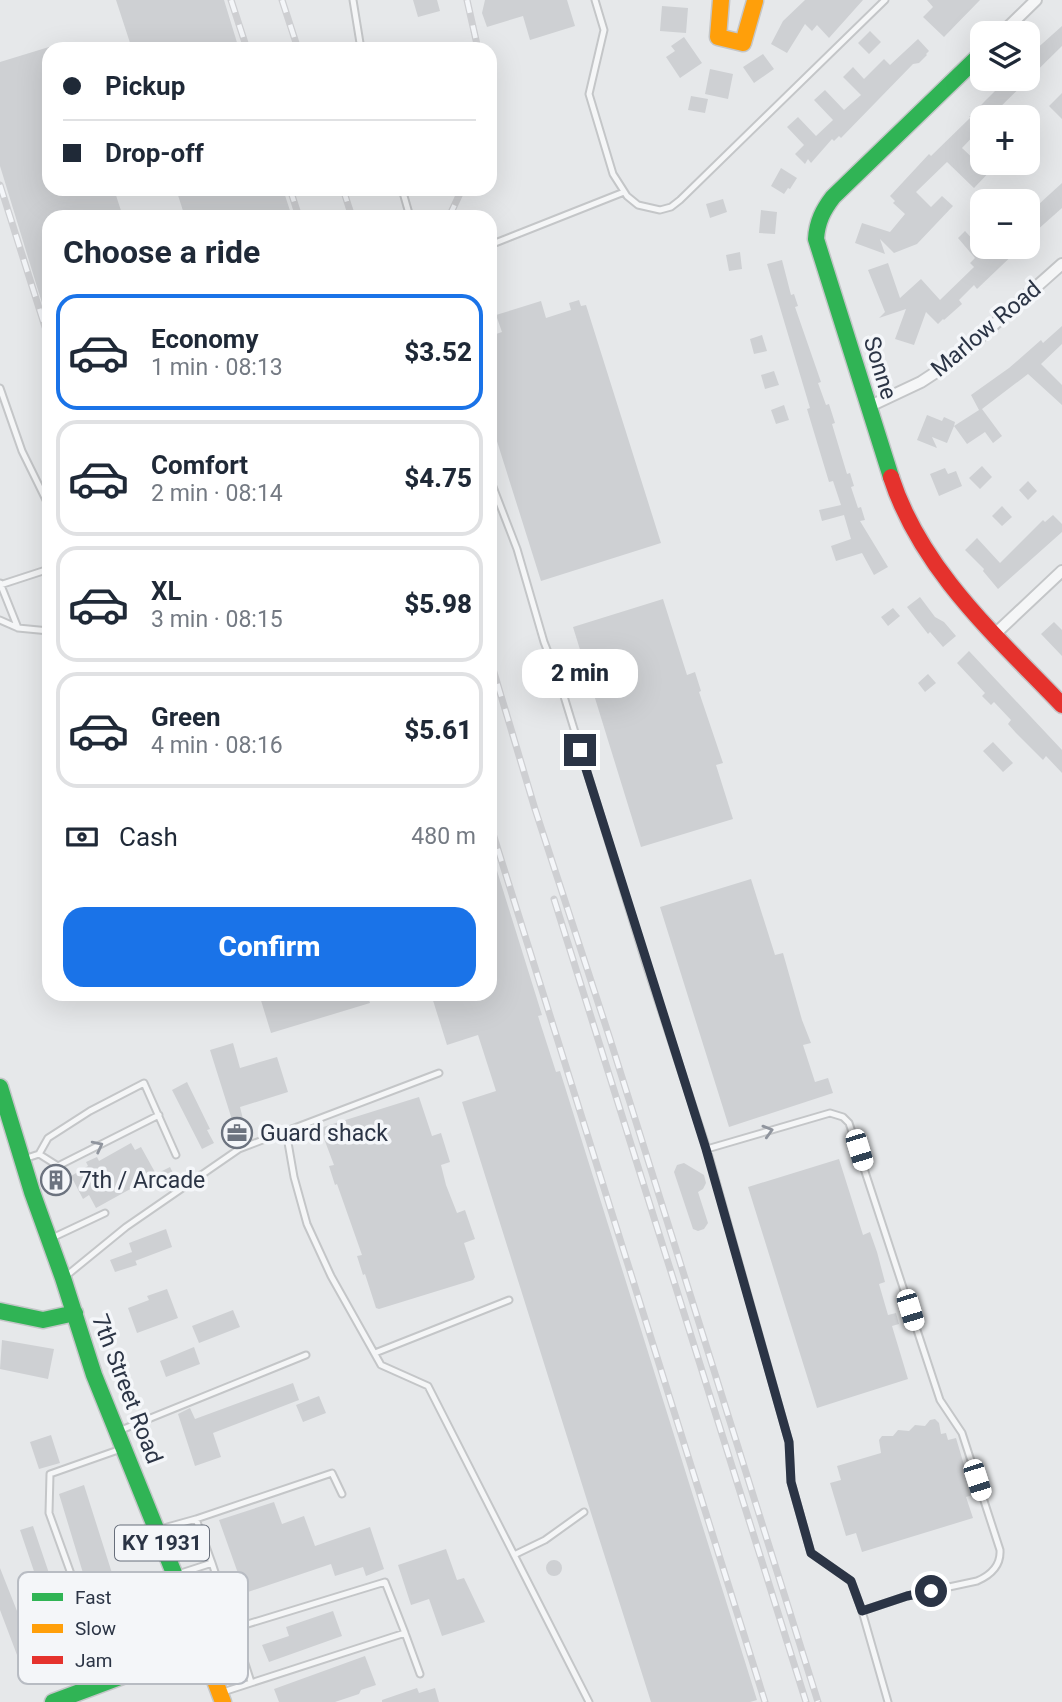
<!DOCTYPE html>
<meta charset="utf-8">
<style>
body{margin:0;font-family:Roboto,sans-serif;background:#f2f2f3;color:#1f2937;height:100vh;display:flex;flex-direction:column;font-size:26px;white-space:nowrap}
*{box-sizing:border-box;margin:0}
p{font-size:23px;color:#747a83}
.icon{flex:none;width:38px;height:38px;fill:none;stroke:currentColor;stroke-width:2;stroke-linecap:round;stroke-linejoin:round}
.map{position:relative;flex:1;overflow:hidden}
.details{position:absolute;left:42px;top:210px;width:455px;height:791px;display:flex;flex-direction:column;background:#fff;border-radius:21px;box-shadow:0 7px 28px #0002}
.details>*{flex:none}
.banner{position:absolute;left:42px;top:42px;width:455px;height:154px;border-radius:21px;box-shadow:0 7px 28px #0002;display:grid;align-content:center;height:154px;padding:0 21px;background:#fff}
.controls{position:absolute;left:970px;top:21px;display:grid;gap:14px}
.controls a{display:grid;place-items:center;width:70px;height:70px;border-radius:14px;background:#fff;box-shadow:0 7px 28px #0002;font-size:35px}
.end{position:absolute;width:32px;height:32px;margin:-16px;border:9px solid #2b3445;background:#fff;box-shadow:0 0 0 4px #fff}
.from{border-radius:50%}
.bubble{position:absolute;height:49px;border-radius:21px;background:#fff;box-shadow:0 7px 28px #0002;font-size:23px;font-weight:800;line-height:49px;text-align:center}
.car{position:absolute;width:21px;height:42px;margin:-21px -10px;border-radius:9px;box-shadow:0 0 5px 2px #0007;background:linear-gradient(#fff 24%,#345 0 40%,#fff 0 76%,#345 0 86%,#fff 0)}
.banner b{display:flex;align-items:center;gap:24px;height:66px;font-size:26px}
.banner b+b{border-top:2px solid #e0e1e3}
.banner i{width:18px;height:18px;background:#1f2937}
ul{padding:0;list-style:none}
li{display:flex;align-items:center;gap:21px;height:116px;margin:0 14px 10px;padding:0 7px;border:4px solid #e0e1e3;border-radius:21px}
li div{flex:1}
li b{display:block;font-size:26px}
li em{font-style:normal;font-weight:800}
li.on{border-color:#1a73e8}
li>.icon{width:63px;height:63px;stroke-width:1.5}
h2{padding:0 21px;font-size:32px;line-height:84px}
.pay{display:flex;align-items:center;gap:18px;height:77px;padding:0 21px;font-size:26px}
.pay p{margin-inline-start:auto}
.primary-button{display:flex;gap:14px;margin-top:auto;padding:14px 21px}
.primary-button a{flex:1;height:80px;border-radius:21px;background:#1a73e8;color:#fff;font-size:28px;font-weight:800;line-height:80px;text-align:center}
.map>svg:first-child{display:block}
</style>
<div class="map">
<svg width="1062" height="1702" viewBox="0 0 1062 1702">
<rect width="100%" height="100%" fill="#e6e8ea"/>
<path fill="#ced0d3" d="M116,0H224L239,49H132Z
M413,0H437L440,11L418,17Z
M485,0H567L575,26L530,40L523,16L487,27L482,13Z
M805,0H863L829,38L817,25L812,31L805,24L787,53L771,44L783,21Z
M927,0H980L944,37L923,17L933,7Z
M662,6L688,8L686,33L660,31Z
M1062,26V46L990,117H982V127L962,148L978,163H998L974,188L947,162L916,192L931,207L942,196L953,206L917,244L894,253L880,239L885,254L855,243L862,223L890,232L905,214L893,203L895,201L890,196L929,154L931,156L971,117H969L1007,79H1027V46L1033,52Z
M870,31L881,42L869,54L858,43Z
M684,37L702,63L680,78L666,57L675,51L671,46Z
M918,39L929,51L926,54L927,55L919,63L913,64L841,138L839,136L834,141L832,139L811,163L808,159L805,164L795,154L804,145L787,127L798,117L816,136L833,120L814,100L825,90L844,110L861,95L843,77L853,67L864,79L884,59L890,65Z
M49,47V189H114L123,217H49V316H46L0,166V62Z
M763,54L774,69L754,83L743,67Z
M710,69L733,74L728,99L705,94Z
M1062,93V119L1049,106Z
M691,96L708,99L705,113L688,110Z
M781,168L797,178L790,189L788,188L784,194L771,186Z
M1062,183V208L1027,239V215Z
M176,189H283L292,217H185Z
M723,199L727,212L710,218L706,204Z
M761,210L777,212L775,234L759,233Z
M965,231L987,255L996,247H1021L977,289L974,285L959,300L962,304L944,320L943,319L938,324L926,312L914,345L895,339L906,309L879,318L885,312L868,270L888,263L900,298L921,279L940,300L974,267L970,263L975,258L958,238Z
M740,252L742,269L729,271L726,255Z
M782,260L791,295L794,294L798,306L795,307L821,382L818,383L826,405L829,404L835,423L832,424L847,474L850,473L854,486L851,487L858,508L861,507L865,520L860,521L888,567L874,575L862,553L836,561L831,546L851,539L844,515L822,521L819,510L841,505L833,481L829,482L807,409L810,408L767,264Z
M579,300L581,306L586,305L661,543L541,581L490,419V336L502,332L496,315L541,301L546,318L571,310L569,303Z
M1062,326V344L1041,364L1062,385V405L1028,374L982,409L1002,436L993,443L985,432L967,444L954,426L947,443L932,437L937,448L917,440L927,415L942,421L944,417L955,422L954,426L979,410L971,395L1009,368L1041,340L1043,343Z
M762,335L767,351L754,354L750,339Z
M774,371L779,385L765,389L761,375Z
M784,405L789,420L776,424L771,410Z
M982,466L992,477L980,489L969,478Z
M945,468L948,474L956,471L962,486L939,496L930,474Z
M1028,481L1037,491L1028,500L1019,490Z
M1002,506L1012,517L1002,526L992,516Z
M1053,515L1062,524V532L998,589L983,571L984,569L965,550L977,538L1000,563L1043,520L1045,522Z
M920,597L935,617L944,622L956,636L943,647L930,632L928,634L907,607Z
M663,599L687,675L695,672L701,691L699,692L723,763L716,765L733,819L641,847L573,627Z
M893,608L900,616L888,626L881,617Z
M1054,622L1062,630V656L1041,634Z
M969,651L1062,750V773L1046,756L1043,760L1016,733L1008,724L1011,720L994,702L991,705L982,696L985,693L957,663Z
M928,674L936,683L925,692L918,683Z
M993,742L1013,763L1003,772L983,751Z
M493,858L542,1015L538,1016L556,1072L560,1071L757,1700L750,1702H651L591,1513L462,1102L496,1091L478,1035L447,1045L431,994H490V859Z
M751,879L775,955L783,953L802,1020L811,1043L803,1045L815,1082L828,1078L833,1093L729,1127L660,907Z
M259,994H367L370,1003L271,1033Z
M233,1043L240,1068L277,1057L288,1092L240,1107L243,1119L233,1123L210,1050Z
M187,1082L210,1129L207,1130L214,1143L202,1149L172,1090Z
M419,1097L432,1136L441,1133L450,1162L441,1165L446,1185L457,1213L465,1210L475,1239L464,1243L475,1277L473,1280L379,1309L376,1308L365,1274L363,1275L357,1256L362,1255L337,1184L335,1185L329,1166L334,1165L320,1128Z
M131,1143L135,1150L141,1147L156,1174L170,1167L175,1177L157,1186L152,1177L96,1208L89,1195L83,1199L71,1176L88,1166L86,1162L97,1157L99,1161Z
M839,1159L863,1235L870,1232L877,1252L885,1282L879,1284L888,1315L896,1313L899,1324L892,1326L908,1379L817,1408L748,1187Z
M684,1163L704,1175L706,1183L703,1189L698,1192L708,1223L704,1229L698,1231L693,1229L674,1172L677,1165Z
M166,1229L172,1247L135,1261L129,1243Z
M132,1252L137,1265L115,1272L110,1260Z
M167,1289L178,1318L137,1333L128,1308L149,1300L147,1296Z
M233,1310L240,1327L199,1343L192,1326Z
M2,1340L54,1349L48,1379L0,1369Z
M194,1347L200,1364L166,1377L160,1361Z
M293,1383L299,1400L213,1433L221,1457L195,1466L178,1414L190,1408L195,1419Z
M319,1396L326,1413L303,1422L296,1405Z
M935,1419L939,1423L941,1434L946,1433L948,1440L956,1438L973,1495L966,1497L973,1518L862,1552L856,1533L846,1536L830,1483L841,1480L837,1466L881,1453L879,1440L882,1436H893L898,1430L909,1431L915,1425L925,1426L930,1420Z
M51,1435L60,1463L39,1469L30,1442Z
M84,1485L111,1570L142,1647L117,1656L83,1573L59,1494Z
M274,1502L282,1524L304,1516L315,1546L370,1527L384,1569L366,1576L363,1567L335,1576L331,1564L245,1593L219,1520Z
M33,1526L53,1585L40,1589L20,1530Z
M446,1549L457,1580L464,1578L485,1622L442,1636L429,1599L411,1605L398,1565Z
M546 1568a8 8 0 1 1 16 0a8 8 0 1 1-16 0Z
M0,1568L19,1616L25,1613L47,1672L41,1674L43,1678L28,1684L0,1610Z
M333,1611L342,1636L269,1662L262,1645L289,1636L286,1627Z
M365,1656L376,1685L361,1690L359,1694L335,1702H279L274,1689Z
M417,1688L419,1693L435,1688L439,1702H382V1700Z"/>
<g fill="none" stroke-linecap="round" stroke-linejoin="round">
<g stroke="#c4c6c8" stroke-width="9">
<path id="lane" d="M353,0L361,49
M595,0L604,30L589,94L613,174L627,196L638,205L660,210L671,207L680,200L885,0
M402,189L410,217
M490,245L624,192
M0,388L22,451L49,506
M490,479L517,549L544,642L559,680L646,964L707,1149L789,1442L791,1482L811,1553L851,1581L862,1611L888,1702
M0,583L18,628
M0,585L49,569
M0,620L18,628L49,631
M286,1131L294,1177L307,1224L331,1276L381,1365L428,1386L589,1702
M707,1149L830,1113L843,1117L849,1123L940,1400L962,1433L1000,1550C1001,1566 991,1575 977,1581L907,1596L862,1611
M39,1154L58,1166L159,1115
M27,1158L39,1154L48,1138L90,1111L144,1083L176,1155
M52,1238L105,1213
M66,1276L126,1227L239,1149L439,1073
M375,1353L509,1300
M121,1430L306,1355
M196,1519L332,1473L342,1494
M160,1529L196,1519L212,1563L178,1574
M514,1555L545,1540L584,1512
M212,1563L251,1682
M405,1633L420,1674
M202,1638L385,1582L405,1633L223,1692
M109,1679L49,1513L50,1474L121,1449"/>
</g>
<g stroke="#c4c6c8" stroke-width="14">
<path id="street" d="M1002,33L1036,0
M868,407L921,382L953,361L1062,264
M995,634L1062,571"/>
</g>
<g stroke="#c4c6c8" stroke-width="19">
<path id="fast" d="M891,477L816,239C817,222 823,210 833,197L982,53
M0,1087L32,1192L63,1278L94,1375L182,1593
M0,1311L43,1320L75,1313
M53,1702L203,1646"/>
</g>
<g stroke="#c4c6c8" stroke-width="19">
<path id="slow" d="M721,0L718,37L743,43L755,1
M182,1593L223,1702"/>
</g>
<g stroke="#c4c6c8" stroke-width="19">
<path id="jam" d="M891,477C921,570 996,636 1062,705"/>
</g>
<use href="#lane" stroke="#f5f6f7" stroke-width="5"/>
<use href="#street" stroke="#f5f6f7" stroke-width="10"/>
<use href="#fast" stroke="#30b455" stroke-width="16"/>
<use href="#slow" stroke="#ff9f0a" stroke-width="16"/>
<use href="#jam" stroke="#e5322d" stroke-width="16"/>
<g stroke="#cecfd2" stroke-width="7">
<path id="rail" d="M231,0L247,49
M282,0L298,49
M467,0L478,49
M490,75V110
M0,185L45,327
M290,189L299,217
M343,189L352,217
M449,217L462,189
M490,659L535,809L610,1039L818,1702
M490,824L765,1702
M554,899L806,1702"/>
</g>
<use href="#rail" stroke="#f4f6f9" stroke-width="4.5" stroke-dasharray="13" stroke-linecap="butt"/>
</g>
<defs><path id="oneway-chevron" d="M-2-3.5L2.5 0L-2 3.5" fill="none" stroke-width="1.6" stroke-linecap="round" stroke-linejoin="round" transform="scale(1.75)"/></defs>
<g stroke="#90959e">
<use href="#oneway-chevron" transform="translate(768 1131) rotate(-16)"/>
<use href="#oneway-chevron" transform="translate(98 1146) rotate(-27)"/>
</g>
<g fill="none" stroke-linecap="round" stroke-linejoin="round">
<path stroke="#2b3445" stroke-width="9" d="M580,750L706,1149L789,1442L791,1482L811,1553L851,1581L862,1611L907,1596L931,1591"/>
</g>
<defs>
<g id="office-ring" transform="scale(1.575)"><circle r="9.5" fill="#f4f6f9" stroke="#6c737f" stroke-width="1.5"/><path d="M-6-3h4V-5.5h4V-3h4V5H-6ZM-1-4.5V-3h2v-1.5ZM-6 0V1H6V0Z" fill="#6c737f"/></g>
<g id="building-ring" transform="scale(1.575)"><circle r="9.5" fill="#f4f6f9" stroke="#6c737f" stroke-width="1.5"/><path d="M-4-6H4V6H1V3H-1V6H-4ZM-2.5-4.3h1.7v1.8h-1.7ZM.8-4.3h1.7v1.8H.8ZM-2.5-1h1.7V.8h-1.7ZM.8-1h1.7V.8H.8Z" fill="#6c737f"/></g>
</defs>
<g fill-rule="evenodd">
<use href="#office-ring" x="237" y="1133"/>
<use href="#building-ring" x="56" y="1180"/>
</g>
<g text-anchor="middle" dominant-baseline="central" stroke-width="7" stroke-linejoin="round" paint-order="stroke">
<rect fill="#f4f6f9" stroke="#676e7b" stroke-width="2" x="115" y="1525.5" width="94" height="35" rx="5"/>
<g font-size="21" font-weight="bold" fill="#2b3445">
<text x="162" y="1543">KY 1931</text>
</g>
<g font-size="23" fill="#2b3445" stroke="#f4f6f9">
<text transform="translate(986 329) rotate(-40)">Marlow Road</text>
<text transform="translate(880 368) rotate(73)">Sonne</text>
<text transform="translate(127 1389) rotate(69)">7th Street Road</text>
</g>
<g font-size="23" fill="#2b3445" stroke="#f4f6f9" text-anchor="start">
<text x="260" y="1133">Guard shack</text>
<text x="79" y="1180">7th / Arcade</text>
</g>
</g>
<rect x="18" y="1572" width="230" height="112" rx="10" fill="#f4f6f9" stroke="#b8bcc3" stroke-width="2"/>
<rect x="32" y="1593" width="31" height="8" fill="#30b455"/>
<rect x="32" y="1624" width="31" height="9" fill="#ff9f0a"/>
<rect x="32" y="1656" width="31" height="8" fill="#e5322d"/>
<g font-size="19" fill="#2b3445">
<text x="75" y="1604">Fast</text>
<text x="75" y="1635">Slow</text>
<text x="75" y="1667">Jam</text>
</g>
</svg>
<div class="controls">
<a><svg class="icon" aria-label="layers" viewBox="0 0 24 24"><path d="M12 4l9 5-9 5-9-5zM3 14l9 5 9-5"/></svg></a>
<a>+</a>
<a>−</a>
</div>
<i class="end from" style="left:931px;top:1591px"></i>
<i class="end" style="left:580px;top:750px"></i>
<div class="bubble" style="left:522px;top:649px;width:116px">2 min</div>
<i class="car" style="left:859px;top:1150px;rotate:163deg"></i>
<i class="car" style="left:910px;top:1310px;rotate:163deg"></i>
<i class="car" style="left:977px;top:1480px;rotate:162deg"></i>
<div class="banner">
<b><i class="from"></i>Pickup</b>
<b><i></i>Drop-off</b>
</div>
<section class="details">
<h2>Choose a ride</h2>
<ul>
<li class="on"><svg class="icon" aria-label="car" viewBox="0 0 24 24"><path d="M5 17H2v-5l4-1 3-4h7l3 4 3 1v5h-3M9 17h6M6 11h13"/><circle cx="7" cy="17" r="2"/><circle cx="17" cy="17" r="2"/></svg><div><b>Economy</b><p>1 min · 08:13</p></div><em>$3.52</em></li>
<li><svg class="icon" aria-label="car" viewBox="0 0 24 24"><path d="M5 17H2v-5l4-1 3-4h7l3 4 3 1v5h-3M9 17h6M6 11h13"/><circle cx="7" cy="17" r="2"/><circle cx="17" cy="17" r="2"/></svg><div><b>Comfort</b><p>2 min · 08:14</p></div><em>$4.75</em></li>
<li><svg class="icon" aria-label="car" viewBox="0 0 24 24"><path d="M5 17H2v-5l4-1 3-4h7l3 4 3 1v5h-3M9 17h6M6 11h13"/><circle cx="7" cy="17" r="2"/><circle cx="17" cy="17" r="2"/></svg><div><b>XL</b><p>3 min · 08:15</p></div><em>$5.98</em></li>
<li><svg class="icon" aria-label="car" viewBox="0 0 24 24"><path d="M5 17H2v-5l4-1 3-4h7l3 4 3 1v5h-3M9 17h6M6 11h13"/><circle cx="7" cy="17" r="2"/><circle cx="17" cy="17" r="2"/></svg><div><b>Green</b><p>4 min · 08:16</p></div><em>$5.61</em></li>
</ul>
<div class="pay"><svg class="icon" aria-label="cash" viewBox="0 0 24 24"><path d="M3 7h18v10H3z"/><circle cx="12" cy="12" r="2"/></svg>Cash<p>480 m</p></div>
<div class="primary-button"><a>Confirm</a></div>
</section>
</div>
